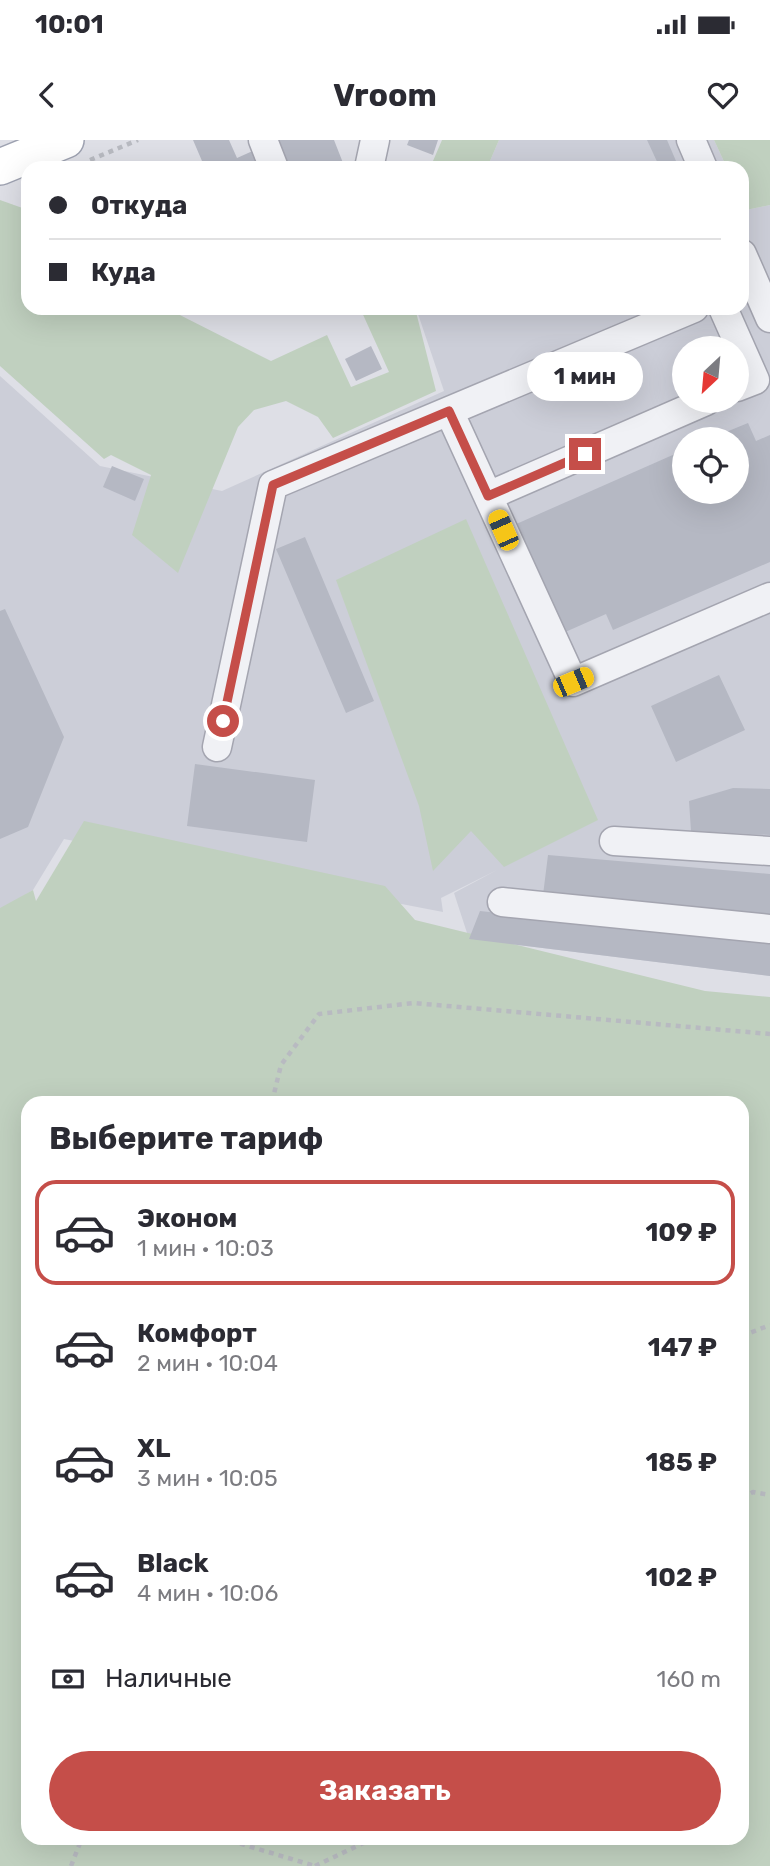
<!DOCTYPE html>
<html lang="ru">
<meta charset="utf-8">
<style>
body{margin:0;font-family:Rubik,sans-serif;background:#f7f7f7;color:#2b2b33;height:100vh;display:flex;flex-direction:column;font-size:26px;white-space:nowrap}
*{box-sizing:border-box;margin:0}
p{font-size:23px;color:#7c7c81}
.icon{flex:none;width:38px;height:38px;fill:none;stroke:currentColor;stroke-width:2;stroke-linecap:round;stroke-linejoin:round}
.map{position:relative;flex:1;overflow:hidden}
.drawer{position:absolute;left:21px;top:956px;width:728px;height:749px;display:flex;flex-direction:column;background:#fff;border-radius:21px;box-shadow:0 7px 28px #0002}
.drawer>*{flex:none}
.top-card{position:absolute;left:21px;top:21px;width:728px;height:154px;border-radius:21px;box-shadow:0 7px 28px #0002;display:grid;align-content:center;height:154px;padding:0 28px;background:#fff}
.needle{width:46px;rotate:206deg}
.buttons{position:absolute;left:672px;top:196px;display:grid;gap:14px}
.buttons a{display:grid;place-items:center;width:77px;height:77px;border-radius:50%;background:#fff;box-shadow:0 7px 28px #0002;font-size:35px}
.end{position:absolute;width:32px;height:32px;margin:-16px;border:9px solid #c54e49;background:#fff;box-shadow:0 0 0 4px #fff}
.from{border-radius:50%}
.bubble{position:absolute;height:49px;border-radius:24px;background:#fff;box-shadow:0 7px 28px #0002;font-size:23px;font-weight:700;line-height:49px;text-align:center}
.car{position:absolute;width:21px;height:42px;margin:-21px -10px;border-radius:9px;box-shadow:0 0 5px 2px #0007;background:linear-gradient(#f5c518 24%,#345 0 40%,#f5c518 0 76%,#345 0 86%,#f5c518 0)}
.top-card b{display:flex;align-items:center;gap:24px;height:66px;font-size:26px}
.top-card b+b{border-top:2px solid #e1e1e2}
.top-card i{width:18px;height:18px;background:#2b2b33}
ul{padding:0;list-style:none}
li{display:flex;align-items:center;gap:21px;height:105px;margin:0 14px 10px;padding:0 14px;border:4px solid transparent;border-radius:21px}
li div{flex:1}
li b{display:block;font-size:26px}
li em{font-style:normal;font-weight:700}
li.current{border-color:#c54e49}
li>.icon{width:63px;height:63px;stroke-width:1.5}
h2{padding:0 28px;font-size:32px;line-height:84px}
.pay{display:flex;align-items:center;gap:18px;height:77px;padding:0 28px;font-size:26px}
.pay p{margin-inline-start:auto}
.button{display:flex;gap:14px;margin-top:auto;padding:14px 28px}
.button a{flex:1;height:80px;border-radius:42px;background:#c54e49;color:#fff;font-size:28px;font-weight:700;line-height:80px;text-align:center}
.status{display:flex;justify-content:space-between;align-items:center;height:49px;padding:0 35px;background:#fff;direction:ltr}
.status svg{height:19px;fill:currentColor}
header{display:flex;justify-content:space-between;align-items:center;height:91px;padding:0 28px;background:#fff;font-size:32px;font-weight:700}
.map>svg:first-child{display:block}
</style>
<div class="status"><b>10:01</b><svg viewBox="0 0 49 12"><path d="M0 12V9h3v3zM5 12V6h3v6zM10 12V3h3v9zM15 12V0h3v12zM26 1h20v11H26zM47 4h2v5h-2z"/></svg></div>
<header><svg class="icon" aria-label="back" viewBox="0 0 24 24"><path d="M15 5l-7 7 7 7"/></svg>Vroom<svg class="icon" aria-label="heart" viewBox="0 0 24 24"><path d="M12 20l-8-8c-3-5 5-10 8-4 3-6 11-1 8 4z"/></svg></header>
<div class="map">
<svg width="770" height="1726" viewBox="0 0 770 1726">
<rect width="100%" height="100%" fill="#dedfe6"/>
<path fill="#ccced8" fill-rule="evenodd" d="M499,0H714L727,28H487Z
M742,62L746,70L770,65V836L469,799L454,753L497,730L441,758L443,772L64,699L33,750L0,770V236L100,326L222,351L444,251L416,168H742ZM684,208H737V261H684ZM684,299H737V352H684Z"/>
<path fill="#c0d0bf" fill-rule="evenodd" d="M442,0H499L487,28H430Z
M714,0H770V65L746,70L742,62V28H727Z
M0,60L28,70V168H166L271,221L327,195L351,247L389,232L360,168H415L436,251L333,298L318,277L286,261L254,270L238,287L178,433L132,395L151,335L111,315L104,319L0,226Z
M466,379L598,680L504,727L471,691L433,731L419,666L336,440Z
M84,681L385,746L415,780L705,851L770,857V1726H0V768L33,750L36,761ZM28,962H742V1698H28Z"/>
<path fill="#b5b8c3" d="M193,0H229L237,18L277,0H334L345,28H205Z
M409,0H438L433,15L407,5Z
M647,0H667L679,28H660Z
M371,206L382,229L356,241L345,219Z
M748,283L756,301L770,295V422L613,490L606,474L563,493L514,385L684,310V352H737V299H709Z
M112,326L144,339L135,361L103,347Z
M305,397L374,561L346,573L276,409Z
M5,469L64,597L28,687L0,699V471Z
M719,535L745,590L676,622L651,566Z
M195,624L315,640L307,702L187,686Z
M733,648L770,649V695L691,691L689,661Z
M548,715L770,734V775L543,755Z
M480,771L770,802V836L469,799Z"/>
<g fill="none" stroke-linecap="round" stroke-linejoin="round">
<g stroke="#a4a5b0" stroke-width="31">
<path id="minor" d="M263,0L274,28
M691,0L703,28
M369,28L375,0
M742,114L770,178
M723,168L755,240L737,247
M449,271L573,542L770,457
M488,356L706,261
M217,607L273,345L694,168
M614,701L770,711
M502,762L770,789"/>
</g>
<g stroke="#9ea2b1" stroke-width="38">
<path id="major" d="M0,27L66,0"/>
</g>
<path stroke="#b8bac1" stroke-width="4.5" stroke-dasharray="5 5" stroke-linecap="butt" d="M90,20L138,0
M272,962L281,925L319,874L413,863L770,894
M742,1196L770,1185
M742,1358L753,1352L770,1355
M221,1698L315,1726
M71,1726L82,1698
M315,1726L374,1698"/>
<use href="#minor" stroke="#f0f1f5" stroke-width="28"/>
<use href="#major" stroke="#fff" stroke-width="35"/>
</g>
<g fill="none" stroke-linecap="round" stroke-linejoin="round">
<path stroke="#c54e49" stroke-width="9" d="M223,581L273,345L449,271L488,356L585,314"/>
</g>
</svg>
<div class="buttons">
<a><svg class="needle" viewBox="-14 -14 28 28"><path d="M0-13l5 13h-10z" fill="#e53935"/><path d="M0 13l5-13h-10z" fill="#7c7c81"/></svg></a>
<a><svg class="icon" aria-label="locate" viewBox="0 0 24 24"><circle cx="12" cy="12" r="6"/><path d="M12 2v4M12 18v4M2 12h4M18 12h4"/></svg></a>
</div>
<i class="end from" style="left:223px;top:581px"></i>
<i class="end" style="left:585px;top:314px"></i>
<div class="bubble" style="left:527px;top:212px;width:116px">1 мин</div>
<i class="car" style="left:503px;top:390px;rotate:336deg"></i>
<i class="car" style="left:573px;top:542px;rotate:67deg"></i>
<div class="top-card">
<b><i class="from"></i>Откуда</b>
<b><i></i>Куда</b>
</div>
<section class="drawer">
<h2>Выберите тариф</h2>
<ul>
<li class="current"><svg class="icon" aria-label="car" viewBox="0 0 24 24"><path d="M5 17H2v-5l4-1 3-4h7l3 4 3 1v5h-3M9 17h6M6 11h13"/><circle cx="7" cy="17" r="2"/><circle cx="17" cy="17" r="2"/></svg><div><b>Эконом</b><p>1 мин · 10:03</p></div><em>109 ₽</em></li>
<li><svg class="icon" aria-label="car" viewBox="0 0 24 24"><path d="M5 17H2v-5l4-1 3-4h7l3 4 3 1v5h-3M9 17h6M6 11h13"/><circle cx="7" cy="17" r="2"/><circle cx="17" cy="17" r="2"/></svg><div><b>Комфорт</b><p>2 мин · 10:04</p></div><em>147 ₽</em></li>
<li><svg class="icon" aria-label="car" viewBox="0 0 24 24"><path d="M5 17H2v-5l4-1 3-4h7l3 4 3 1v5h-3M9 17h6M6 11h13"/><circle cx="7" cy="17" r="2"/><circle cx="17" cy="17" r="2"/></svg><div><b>XL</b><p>3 мин · 10:05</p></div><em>185 ₽</em></li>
<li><svg class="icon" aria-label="car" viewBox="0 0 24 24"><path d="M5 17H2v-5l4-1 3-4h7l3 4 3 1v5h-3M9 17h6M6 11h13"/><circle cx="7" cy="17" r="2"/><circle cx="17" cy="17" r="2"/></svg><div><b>Black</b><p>4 мин · 10:06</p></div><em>102 ₽</em></li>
</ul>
<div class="pay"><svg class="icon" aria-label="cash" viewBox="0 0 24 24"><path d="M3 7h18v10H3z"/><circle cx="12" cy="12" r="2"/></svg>Наличные<p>160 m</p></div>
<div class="button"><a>Заказать</a></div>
</section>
</div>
